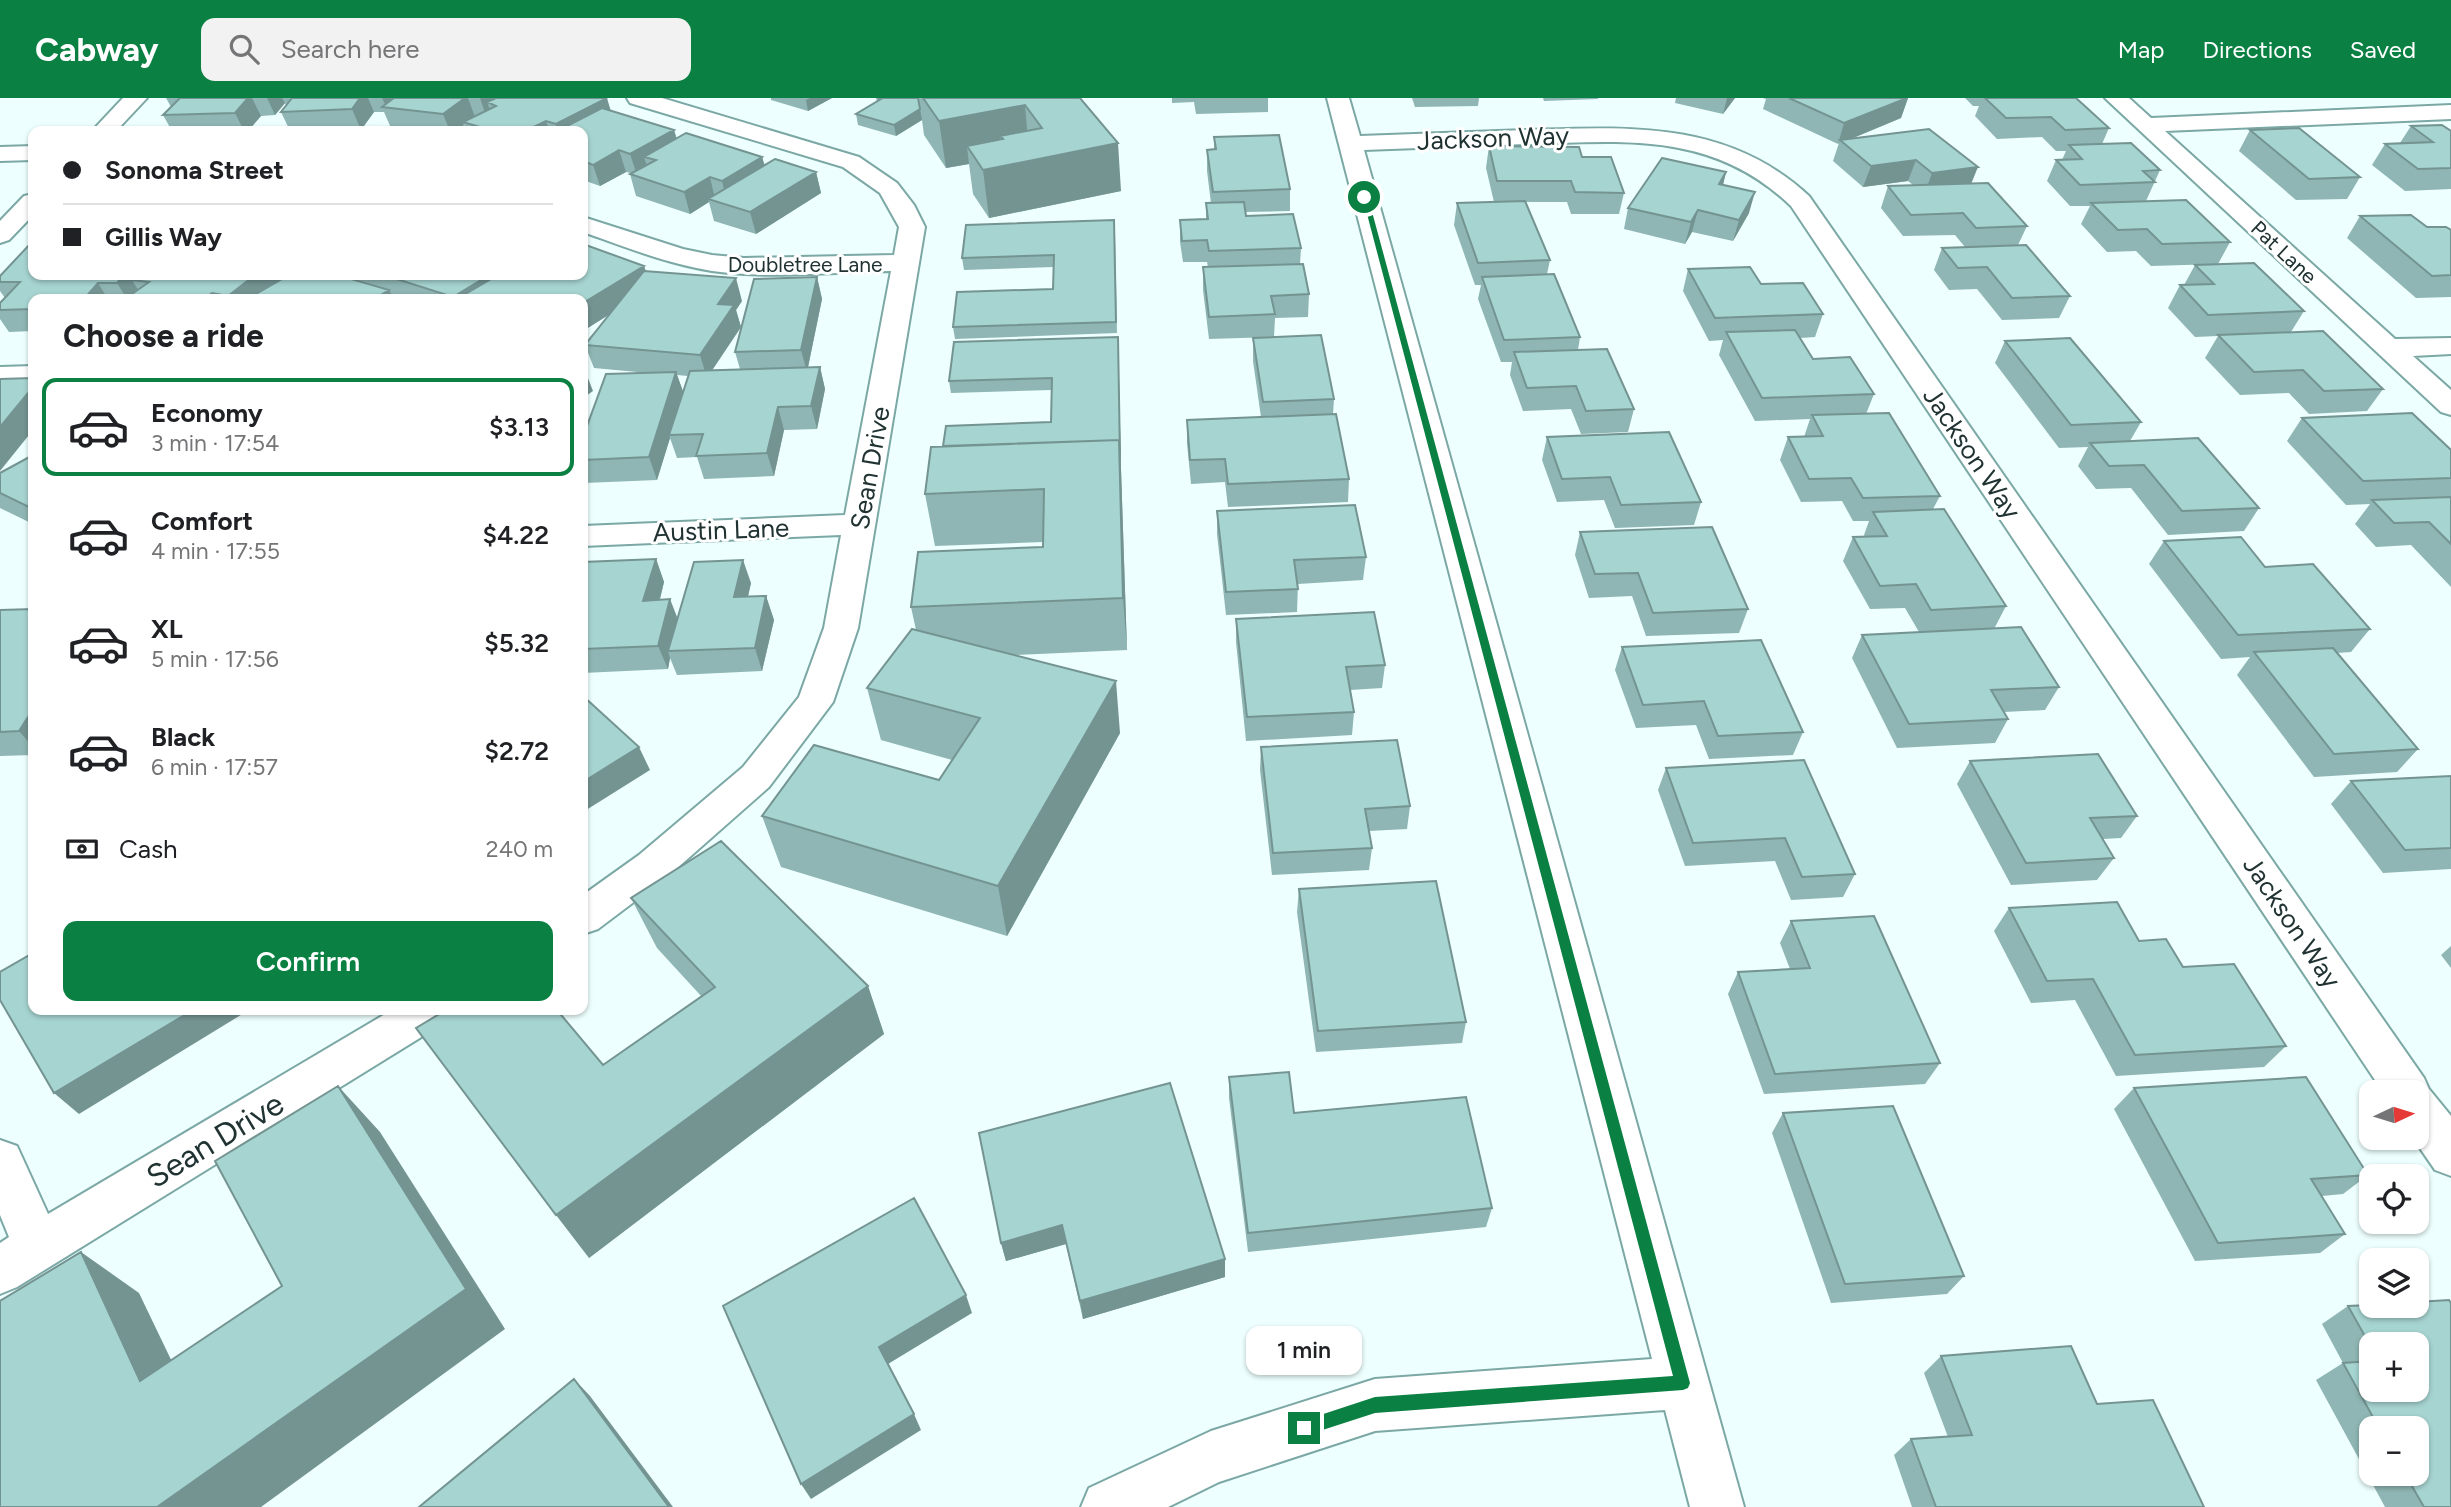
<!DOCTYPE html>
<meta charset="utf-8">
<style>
body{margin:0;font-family:Figtree,sans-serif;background:#f2f2f2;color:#202124;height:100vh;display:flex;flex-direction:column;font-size:26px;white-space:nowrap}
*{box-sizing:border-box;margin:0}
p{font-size:23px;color:#757577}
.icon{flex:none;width:38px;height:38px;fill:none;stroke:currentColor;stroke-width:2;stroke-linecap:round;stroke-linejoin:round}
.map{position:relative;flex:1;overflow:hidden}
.drawer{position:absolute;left:28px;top:196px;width:560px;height:721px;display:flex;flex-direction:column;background:#fff;border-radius:14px;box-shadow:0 2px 5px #0004}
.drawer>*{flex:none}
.top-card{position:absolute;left:28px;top:28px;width:560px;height:154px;border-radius:14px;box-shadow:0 2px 5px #0004;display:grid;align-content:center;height:154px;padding:0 35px;background:#fff}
.needle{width:46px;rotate:86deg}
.controls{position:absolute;left:2359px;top:982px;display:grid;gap:14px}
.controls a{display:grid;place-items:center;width:70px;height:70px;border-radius:14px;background:#fff;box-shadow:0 2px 5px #0004;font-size:35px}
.end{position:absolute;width:32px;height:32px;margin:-16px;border:9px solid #0b8043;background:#fff;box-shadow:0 0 0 4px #fff}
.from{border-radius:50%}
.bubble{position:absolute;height:49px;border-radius:14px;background:#fff;box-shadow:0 2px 5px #0004;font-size:23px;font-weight:600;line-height:49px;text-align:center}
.top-card b{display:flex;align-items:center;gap:24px;height:66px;font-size:26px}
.top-card b+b{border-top:2px solid #e0e0e0}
.top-card i{width:18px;height:18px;background:#202124}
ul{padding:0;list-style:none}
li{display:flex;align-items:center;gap:21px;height:98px;margin:0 14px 10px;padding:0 21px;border:4px solid transparent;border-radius:14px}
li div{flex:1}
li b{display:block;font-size:26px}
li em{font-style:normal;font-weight:600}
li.selected{border-color:#0b8043}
li>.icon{width:63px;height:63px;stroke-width:1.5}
h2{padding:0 35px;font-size:32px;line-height:84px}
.pay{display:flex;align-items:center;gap:18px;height:77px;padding:0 35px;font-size:26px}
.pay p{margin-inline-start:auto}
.action{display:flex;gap:14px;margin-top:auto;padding:14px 35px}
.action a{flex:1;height:80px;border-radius:14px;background:#0b8043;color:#fff;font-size:28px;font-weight:600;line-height:80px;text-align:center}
header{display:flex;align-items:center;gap:42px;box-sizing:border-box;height:98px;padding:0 35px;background:#0b8043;color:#fff}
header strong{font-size:33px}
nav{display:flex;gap:38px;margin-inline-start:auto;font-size:24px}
.search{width:490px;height:63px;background:#f2f2f2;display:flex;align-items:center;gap:18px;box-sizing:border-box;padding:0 24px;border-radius:14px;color:#757577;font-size:26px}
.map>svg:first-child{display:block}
</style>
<header>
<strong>Cabway</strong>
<div class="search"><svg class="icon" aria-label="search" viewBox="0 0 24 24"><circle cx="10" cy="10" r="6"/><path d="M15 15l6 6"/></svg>Search here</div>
<nav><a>Map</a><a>Directions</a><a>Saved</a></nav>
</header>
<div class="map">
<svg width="2451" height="1409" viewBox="0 0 2451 1409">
<rect width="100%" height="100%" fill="#edfffe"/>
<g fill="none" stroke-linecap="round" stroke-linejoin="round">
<g stroke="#7ba8a5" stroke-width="4">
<path id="minor" d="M123,0H147L116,33H92Z
M627,0H662L859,59L897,85L914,107L925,129L858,530L833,604L769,689L667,779L598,831L583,836V797L639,757L743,669L799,599L824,530L841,437L583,448V428L845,417L891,173C833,174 771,181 712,173C668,166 625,149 583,134V119L683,151L712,157L744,160L894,157L899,129L880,95L843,69L630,5Z
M1327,0H1349L1360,38C1415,36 1470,34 1526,32C1629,29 1727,22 1809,98L2424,980L2429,991L2451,1018V1078L2435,1072L2413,1040H2417V994H2383L1791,108C1714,34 1627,43 1529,46C1474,48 1419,50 1364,52L1744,1409H1690L1665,1312L1375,1333L1219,1384L1168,1409H1081L1089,1390L1211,1333L1375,1281L1652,1261Z
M2105,0H2129L2151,20L2451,7V21L2165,33L2395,241L2451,240V256L2413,258L2451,292V317L2441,314Z
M33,48V62L0,63V49Z
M33,96V117L9,142L0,145V123L24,98Z
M33,268V286L0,287V269Z
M392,912H451L444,925L17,1189L0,1196V1145L9,1139L0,1117V1042L17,1048L48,1116Z"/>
</g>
<use href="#minor" fill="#fff" fill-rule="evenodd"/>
</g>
<path fill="#8fb6b4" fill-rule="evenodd" d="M166,0H606L611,13L674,32L677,41L762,59L765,68L816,74L821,95L756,136L714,123L709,104L690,116L636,98L630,76L631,75L626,74L600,88L583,82V33H467L464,27L456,33H420L391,30L384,14H374L361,32L290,33L281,14L286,7L285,5L275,17L261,18L248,33H172L163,17L171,9Z
M771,0H832L808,13L771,2Z
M876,0H1080L1121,93L989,120L973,96L969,66L946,70L924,37L922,22L896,38L858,27L856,16L877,4Z
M1172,0H1268V14L1196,16L1194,4L1172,5Z
M1412,0H1479L1478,8L1415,9Z
M1543,0H1598V1L1544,3Z
M1676,0H1735L1723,16L1675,5Z
M1763,0H1908L1901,20L1851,41L1929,31L1971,85L2027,128L2018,147L2070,198L2059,220L2002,222L1977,191L1949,192L1934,172L1942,150L1965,149L1955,137L1903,138L1881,110L1888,88L1913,87L1908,83L1863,89L1833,63L1839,45L1838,46L1763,11L1766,1Z
M1965,0H2076L2109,30L2102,46L2160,72L2146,103L2230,144L2218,166L2151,168L2136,153L2107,154L2081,126L2090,108H2070L2047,83L2056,62H2062L2066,53H2056L2042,39L1997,41L1975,18L1979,8H1973Z
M2411,28L2451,33V91L2405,93L2372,67L2385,46L2400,45Z
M2250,32L2360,79L2347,101L2296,102L2239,53Z
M1214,39L1290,91V113L1245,114L1246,118L1301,150L1300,166L1309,196L1308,219L1275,220L1274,239L1209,241L1203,192V169H1208L1207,164H1183L1180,144V122L1206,121V105H1211L1207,73V52H1214Z
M1489,48L1582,59L1624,95L1619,116H1571L1567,104H1525L1550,162L1547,176L1580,239L1578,252L1634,311L1628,334L1581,336L1571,311L1523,313L1510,277L1512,264H1501L1478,201L1481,187H1475L1454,127L1457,105L1494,104L1486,70Z
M1726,74L1723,87L1749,115L1733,143L1692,134L1685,146L1624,131L1628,110Z
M2360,118L2451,132V199L2416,200L2347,140Z
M1115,134L1117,235L955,241L953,229L1053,191L1054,169L964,172L962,160Z
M2195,167L2304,213L2291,234L2383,291L2367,313L2309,316L2289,295L2240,297L2205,260L2218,238L2195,239L2168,210L2180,187H2184Z
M644,168L646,173L742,203L736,212L741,229L712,272L740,271L735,254L817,179L822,201L808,269H820L825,291L817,331L784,332L774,378L704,381L697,359L677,360L670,340L657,382L584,385L583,339L648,275L594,270L585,247L610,216L583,233V201H402L392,198L393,200L398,201H33V233L9,234L0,221V205L5,200L0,193V178L371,186L342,177H583ZM677,277L688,278L683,294Z
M1688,171L1761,186L1823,216L1815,239L1800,240L1813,261L1874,296L1866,316L1940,398L1933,411L2006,508L1994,531L2059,589L2045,612L2004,614L2008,621L1995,645L1897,650L1852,560L1862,537L1919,534L1905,510L1870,511L1843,463L1853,439H1865L1864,437L1869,423H1853L1842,403L1801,404L1780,362L1788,339H1804L1810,321L1755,323L1719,257L1723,242L1709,243L1683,193Z
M1118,239L1121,371L1127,552L1015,557L1120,635L1007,838L781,769L762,718L939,682L952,662L881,642L867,590L916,532L911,509L1043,449V444L935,448L925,396L943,348L1051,324L1052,292L951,295L949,283Z
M1253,240L1334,301L1333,316L1349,381L1348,404L1228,409L1225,384L1191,386L1187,345V322L1261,319L1253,263Z
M2005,243L2141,324L2130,343L2259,410L2244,433L2168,437L2131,390L2096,391L2078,368L2088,349L2059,350L1995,265Z
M2302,320L2451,352V489L2411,447L2376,449L2355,426L2370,406L2346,407L2287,343Z
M1547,339L1701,404L1694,427L1615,430L1604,402L1557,404L1542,362Z
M33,357V426L0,410V375Z
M1217,413L1366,459L1363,482L1298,486L1297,514L1226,517L1217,436Z
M1580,434L1748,511L1739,535L1646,538L1632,498L1589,500L1575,457Z
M2164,443L2265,469L2370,531L2351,554L2337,555L2418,651L2397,674L2314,679L2237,577L2250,559L2221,561L2149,466Z
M656,461L664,484L660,502L677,520L751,485L748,499L766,498L774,522L762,573L677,577L670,560L668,571L583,575V464Z
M33,511V657L0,658V512Z
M1236,521L1385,567L1382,590L1350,592L1354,614L1352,637L1246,643L1236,544Z
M1622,549L1803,634L1793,657L1709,661L1696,627L1636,630L1615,572Z
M1261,649L1410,708L1407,731L1369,733L1372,750L1369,772L1272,777L1260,672Z
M1970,663L2137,718L2121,740L2103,741L2114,760L2097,782L2011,787L1957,686Z
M1666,670L1855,776L1843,799L1791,802L1775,763L1685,768L1658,692Z
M2451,678V771L2383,775L2331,706L2351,683Z
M1299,791L1466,924L1462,945L1316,954L1297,814Z
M631,800L868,888L884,936L589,1160L603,967L702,899L657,850Z
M2009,810L2139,843L2183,869L2286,948L2264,969L2116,978L2075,902L2031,905L1994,833Z
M1791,823L1940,965L1925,986L1764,996L1728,896L1738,874L1790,871L1780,845Z
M2451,848V870L2441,857Z
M1229,979L1294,1015L1492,1110L1486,1129L1248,1154L1229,1000Z
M2134,990L2368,1077L2343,1096L2322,1098L2345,1136L2320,1155L2195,1163L2114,1011Z
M1783,1015L1964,1178L1947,1196L1831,1205L1772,1035Z
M979,1035L1225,1179L1083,1221L1066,1146L1006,1163L1001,1145Z
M2449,1202L2451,1205V1409H2385L2316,1282L2343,1265L2322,1226L2348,1208L2371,1207L2417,1208V1204ZM2371,1246H2417V1292H2371ZM2371,1330H2417V1376H2371Z
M1941,1258L2097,1306L2204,1409H1912L1894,1357L1911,1341L1948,1339L1924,1275Z"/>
<path fill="#749492" d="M248,0H252L261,18L248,33H244L235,15Z
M267,0H282L285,5L275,17Z
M360,0H368L374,14L361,32L352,11Z
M382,0H398L387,10Z
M465,0H468L475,19L463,24L464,27L456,33H450L443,16Z
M480,0H514L487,4L492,17L487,21Z
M607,0L613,21L558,33L556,26Z
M810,0H832L808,13L806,2Z
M1727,0H1735L1723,16Z
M1907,0H1908L1901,20L1843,44L1840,42L1838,46L1844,25Z
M1025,7L1029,54L1003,41L1000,38L1003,59L967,48L969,66L946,70L939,23Z
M920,11L922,22L896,38L894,27Z
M546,23L549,33H525Z
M674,32L680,53L644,59L648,71L637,77L630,56Z
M1118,45L1121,93L989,120L983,72Z
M619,52L626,74L600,88L593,67Z
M762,59L768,80L727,104L722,83Z
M1916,62L1908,83L1863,89L1871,68Z
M1978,69L1969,91L1924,97L1932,75Z
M816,74L821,95L756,136L750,114Z
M1726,74L1721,95L1719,86Z
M710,79L715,101H708L709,104L690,116L684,94Z
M1755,94L1749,115L1733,143L1739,122Z
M1698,112L1692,134L1685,146L1691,124Z
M644,168L651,190L583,233V205Z
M123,177H156L132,182L140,195L127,201L117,185Z
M255,177H291L264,201H230L228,198Z
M489,177H533L454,201L453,199Z
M817,179L822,201L807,274L801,252Z
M736,180L742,203L736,212L741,229L707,280L700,257L718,206Z
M98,185L108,201H84Z
M389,192L394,201H374Z
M212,195L215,201H204Z
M1118,239L1121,371L1127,552L1123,500L1119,342Z
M820,269L825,291L817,331L811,308Z
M584,270L593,293L583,300V271Z
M676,274L684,296L669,337L670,340L657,382L649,359Z
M33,289V332L0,373V329Z
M778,309L784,332L774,378L767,355Z
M656,461L664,484L653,526L643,503Z
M743,462L751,485L742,523L734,499Z
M766,498L774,522L762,573L755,550Z
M670,501L679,524L668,553L670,560L668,571L658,548Z
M1116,583L1120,635L1007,838L998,788Z
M33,611V649L19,633Z
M639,649L650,672L583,714V684Z
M868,888L884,936L589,1160L556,1117Z
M193,912H249L79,1016L54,995Z
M338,988L380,1034L505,1231L261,1409H157L466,1191Z
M1062,1127L1066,1146L1006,1163L1001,1145Z
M81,1154L139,1195L199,1320L140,1283Z
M1225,1161V1179L1083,1221L1080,1203Z
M966,1197L972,1215L888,1266L879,1249Z
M574,1281L590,1298L673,1409H669Z
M914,1316L921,1332L811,1401L801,1386Z"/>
<path fill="#a6d4d1" stroke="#749492" stroke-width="2" d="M180,0H248L235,15L163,17Z
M292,0H360L352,11L281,14Z
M394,0H465L443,16L382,9Z
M496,0H607L556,26L546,23L525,33H493L463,24L496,8L487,4Z
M878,0H918L920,11L894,27L856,16L881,1Z
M923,0H1080L1118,45L983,72L967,48L1003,41L1000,38L1042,30L1025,7L939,23Z
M1789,0H1907L1844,25Z
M1985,0H2076L2109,30L2065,32L2051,19L2006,20Z
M602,10L674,32L630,56L619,52L593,67L583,63V33H557Z
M2442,27L2451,33V70L2418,71L2385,46L2433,44L2411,28Z
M2299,30L2360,79L2309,81L2250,32Z
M1929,31L1978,69L1932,75L1916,62L1871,68L1840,42Z
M686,35L762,59L722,83L710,79L684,94L630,76L656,62L644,59Z
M1279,37L1290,91L1213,94L1207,52L1216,51L1214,39Z
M2131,45L2160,72L2143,73L2155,84L2080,87L2056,62L2082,61L2069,47Z
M1489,48L1579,49L1582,59H1611L1624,95L1575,94L1571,83H1497Z
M1662,60L1726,74L1719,86L1755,94L1739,122L1698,112L1691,124L1628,110Z
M775,61L816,74L750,114L708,101Z
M1988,85L2027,128L1976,130L1963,115L1911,117L1888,88Z
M2186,102L2230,144L2162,146L2147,131L2118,132L2091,105Z
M1525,103L1550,162L1478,165L1457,105Z
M1244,104L1246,118L1293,116L1301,150L1209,153L1207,142L1182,143L1180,122L1208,121L1206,105Z
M2411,117L2427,129H2446L2451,132V177L2432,178L2360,118Z
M1114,122L1116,224L953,229L957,194L1053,191L1054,157L962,160L966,127Z
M31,145H33V177H123L117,185H98L84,201H33V211L0,212V205L20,184H0V178Z
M583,146L644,168L583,205V201H457L498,177H583Z
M2026,147L2070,198L2012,200L1987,169L1958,170L1942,150Z
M2254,165L2304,213L2208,217L2180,187L2214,186L2195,167Z
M1303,166L1309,196L1271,198L1275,216L1209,219L1203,169Z
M1750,169L1761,186L1803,185L1823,216L1715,220L1688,171Z
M644,173L736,180L718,206L734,207L700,257L585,247Z
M1554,176L1580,239L1504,242L1482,179Z
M138,177H255L228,198L212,195L204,201H125L149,184L132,182Z
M289,177H338L389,192L374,201H247Z
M384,177H489L453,199Z
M817,179L801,252L735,254L754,181Z
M1795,232L1813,261L1850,259L1874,296L1762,300L1726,234Z
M2323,233L2383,291L2324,293L2303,272L2254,274L2218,237Z
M1321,237L1334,301L1263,304L1253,240Z
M1118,239L1120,359L1119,342L943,348L946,328L1051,324L1052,280L949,283L954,244Z
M2070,240L2141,324L2071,327L2005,243Z
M1607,251L1634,311L1586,313L1576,288L1527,290L1514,254Z
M820,269L811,308L778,309L767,355L696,358L703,336L669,337L690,273Z
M676,274L649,359L583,362V339L606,276Z
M33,280V289L0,329V281Z
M1889,315L1940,398L1863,400L1851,380L1809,381L1788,339L1823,338L1812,317Z
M2412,315L2451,352V380L2363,383L2302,320Z
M1336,316L1349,381L1228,386L1225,361L1190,362L1187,322Z
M1669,334L1701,404L1621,407L1610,379L1562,381L1547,339Z
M2198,340L2259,410L2182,413L2144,367L2109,368L2090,345Z
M1119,342L1123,500L911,509L918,454L1043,449L1044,391L925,396L931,349Z
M33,357V411L0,395V375Z
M2451,399V446L2429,424L2394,425L2372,402Z
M1355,407L1366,459L1294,462L1298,491L1226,494L1217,413Z
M1944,411L2006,508L1931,512L1916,486L1880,488L1853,439L1887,438L1873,414Z
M1712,429L1748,511L1653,515L1638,475L1595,476L1580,434Z
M2241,439L2265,469L2313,466L2370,531L2238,537L2164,443Z
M656,461L643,503L670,501L658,548L583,551V464Z
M743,462L734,499L766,498L755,550L668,553L694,464Z
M33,511V611L19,633L0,634V512Z
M1374,514L1385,567L1346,569L1354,614L1247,619L1236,521Z
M2021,529L2059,589L1991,592L2008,621L1909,626L1862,537Z
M912,531L1116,583L998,788L762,718L814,647L939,682L980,620L867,590Z
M1761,542L1803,634L1718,638L1704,603L1643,607L1622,549Z
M2333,550L2418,651L2334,656L2254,554Z
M583,598L639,649L583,684Z
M1397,642L1410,708L1365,711L1372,750L1273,755L1261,649Z
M2098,656L2137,718L2090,720L2114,760L2026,765L1970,663Z
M1804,662L1855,776L1802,779L1785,740L1693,745L1666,670Z
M2451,678V750L2405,752L2351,683Z
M721,743L868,888L556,1117L416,930L446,912H557L603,967L715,889L631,800Z
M1436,783L1466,924L1318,933L1299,791Z
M2117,804L2139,843L2166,841L2183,869L2234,866L2286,948L2135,957L2093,881L2047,883L2009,810Z
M1874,818L1940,965L1775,976L1738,874L1810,870L1791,823Z
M33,855V912H193L54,995L0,902V874Z
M1289,974L1294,1015L1466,999L1492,1110L1248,1135L1229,979Z
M2306,979L2368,1077L2311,1081L2345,1136L2218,1145L2134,990Z
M1170,985L1225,1161L1080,1203L1062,1127L1001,1145L979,1035Z
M338,988L466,1191L157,1409H0V1203L81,1154L140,1283L282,1188L215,1063Z
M1893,1008L1964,1178L1845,1186L1783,1015Z
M914,1100L966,1197L879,1249L914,1316L801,1386L723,1208Z
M2449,1202L2451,1205V1409H2424L2405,1376H2417V1330H2379L2343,1265L2371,1263V1292H2417V1246H2371V1249L2348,1208L2371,1207L2417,1208V1204Z
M2071,1248L2097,1306L2153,1302L2204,1409H1936L1911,1341L1972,1337L1941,1258Z
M574,1281L669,1409H419Z"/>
<path fill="#0b8043" d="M1362,97L1368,99L1690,1285L1688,1290L1683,1292L1375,1315L1304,1338L1299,1335L1297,1330L1299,1324L1375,1299L1673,1278Z"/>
<g text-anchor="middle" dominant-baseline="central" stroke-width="6" stroke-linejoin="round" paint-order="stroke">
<g font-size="21" fill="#203332" stroke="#fff">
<text transform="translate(2284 154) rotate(43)">Pat Lane</text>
<text x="805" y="166">Doubletree Lane</text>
</g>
<g font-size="26" fill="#203332" stroke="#fff">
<text transform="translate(1493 40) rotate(-2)">Jackson Way</text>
<text transform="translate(1972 355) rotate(56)">Jackson Way</text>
<text transform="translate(870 370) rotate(-80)">Sean Drive</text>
<text transform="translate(721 432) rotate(-2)">Austin Lane</text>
<text transform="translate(2292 824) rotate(56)">Jackson Way</text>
</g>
<g font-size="32" fill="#203332" stroke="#fff">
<text transform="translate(215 1042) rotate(-31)">Sean Drive</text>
</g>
</g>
</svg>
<div class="controls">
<a><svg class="needle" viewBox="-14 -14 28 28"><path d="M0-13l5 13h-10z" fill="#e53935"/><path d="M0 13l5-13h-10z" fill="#757577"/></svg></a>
<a><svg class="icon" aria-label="locate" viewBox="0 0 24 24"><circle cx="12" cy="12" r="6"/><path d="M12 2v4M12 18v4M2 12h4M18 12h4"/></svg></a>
<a><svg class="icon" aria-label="layers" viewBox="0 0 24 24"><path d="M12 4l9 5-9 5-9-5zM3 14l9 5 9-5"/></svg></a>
<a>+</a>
<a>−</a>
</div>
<i class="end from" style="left:1364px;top:99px"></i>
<i class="end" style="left:1304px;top:1330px"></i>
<div class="bubble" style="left:1246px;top:1228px;width:116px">1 min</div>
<div class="top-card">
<b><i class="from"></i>Sonoma Street</b>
<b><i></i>Gillis Way</b>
</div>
<section class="drawer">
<h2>Choose a ride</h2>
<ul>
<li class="selected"><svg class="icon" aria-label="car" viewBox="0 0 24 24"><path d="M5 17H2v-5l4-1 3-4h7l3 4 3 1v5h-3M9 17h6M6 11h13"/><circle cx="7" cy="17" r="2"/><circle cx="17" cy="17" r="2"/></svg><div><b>Economy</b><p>3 min · 17:54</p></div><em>$3.13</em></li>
<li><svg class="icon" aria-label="car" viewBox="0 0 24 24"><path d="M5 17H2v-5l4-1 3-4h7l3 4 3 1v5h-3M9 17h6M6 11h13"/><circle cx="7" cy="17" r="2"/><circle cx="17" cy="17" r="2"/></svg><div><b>Comfort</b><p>4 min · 17:55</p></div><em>$4.22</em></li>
<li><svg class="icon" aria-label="car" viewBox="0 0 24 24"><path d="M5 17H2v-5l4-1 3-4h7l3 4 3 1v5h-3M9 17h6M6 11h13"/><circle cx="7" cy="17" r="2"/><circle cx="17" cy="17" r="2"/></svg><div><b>XL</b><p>5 min · 17:56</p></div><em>$5.32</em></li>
<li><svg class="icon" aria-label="car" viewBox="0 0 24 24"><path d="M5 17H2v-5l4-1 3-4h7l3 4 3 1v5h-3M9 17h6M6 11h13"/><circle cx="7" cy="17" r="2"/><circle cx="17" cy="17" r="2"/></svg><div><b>Black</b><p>6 min · 17:57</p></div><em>$2.72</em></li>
</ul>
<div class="pay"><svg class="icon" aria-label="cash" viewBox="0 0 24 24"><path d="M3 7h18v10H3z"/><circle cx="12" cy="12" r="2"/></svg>Cash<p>240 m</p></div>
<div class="action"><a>Confirm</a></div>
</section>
</div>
